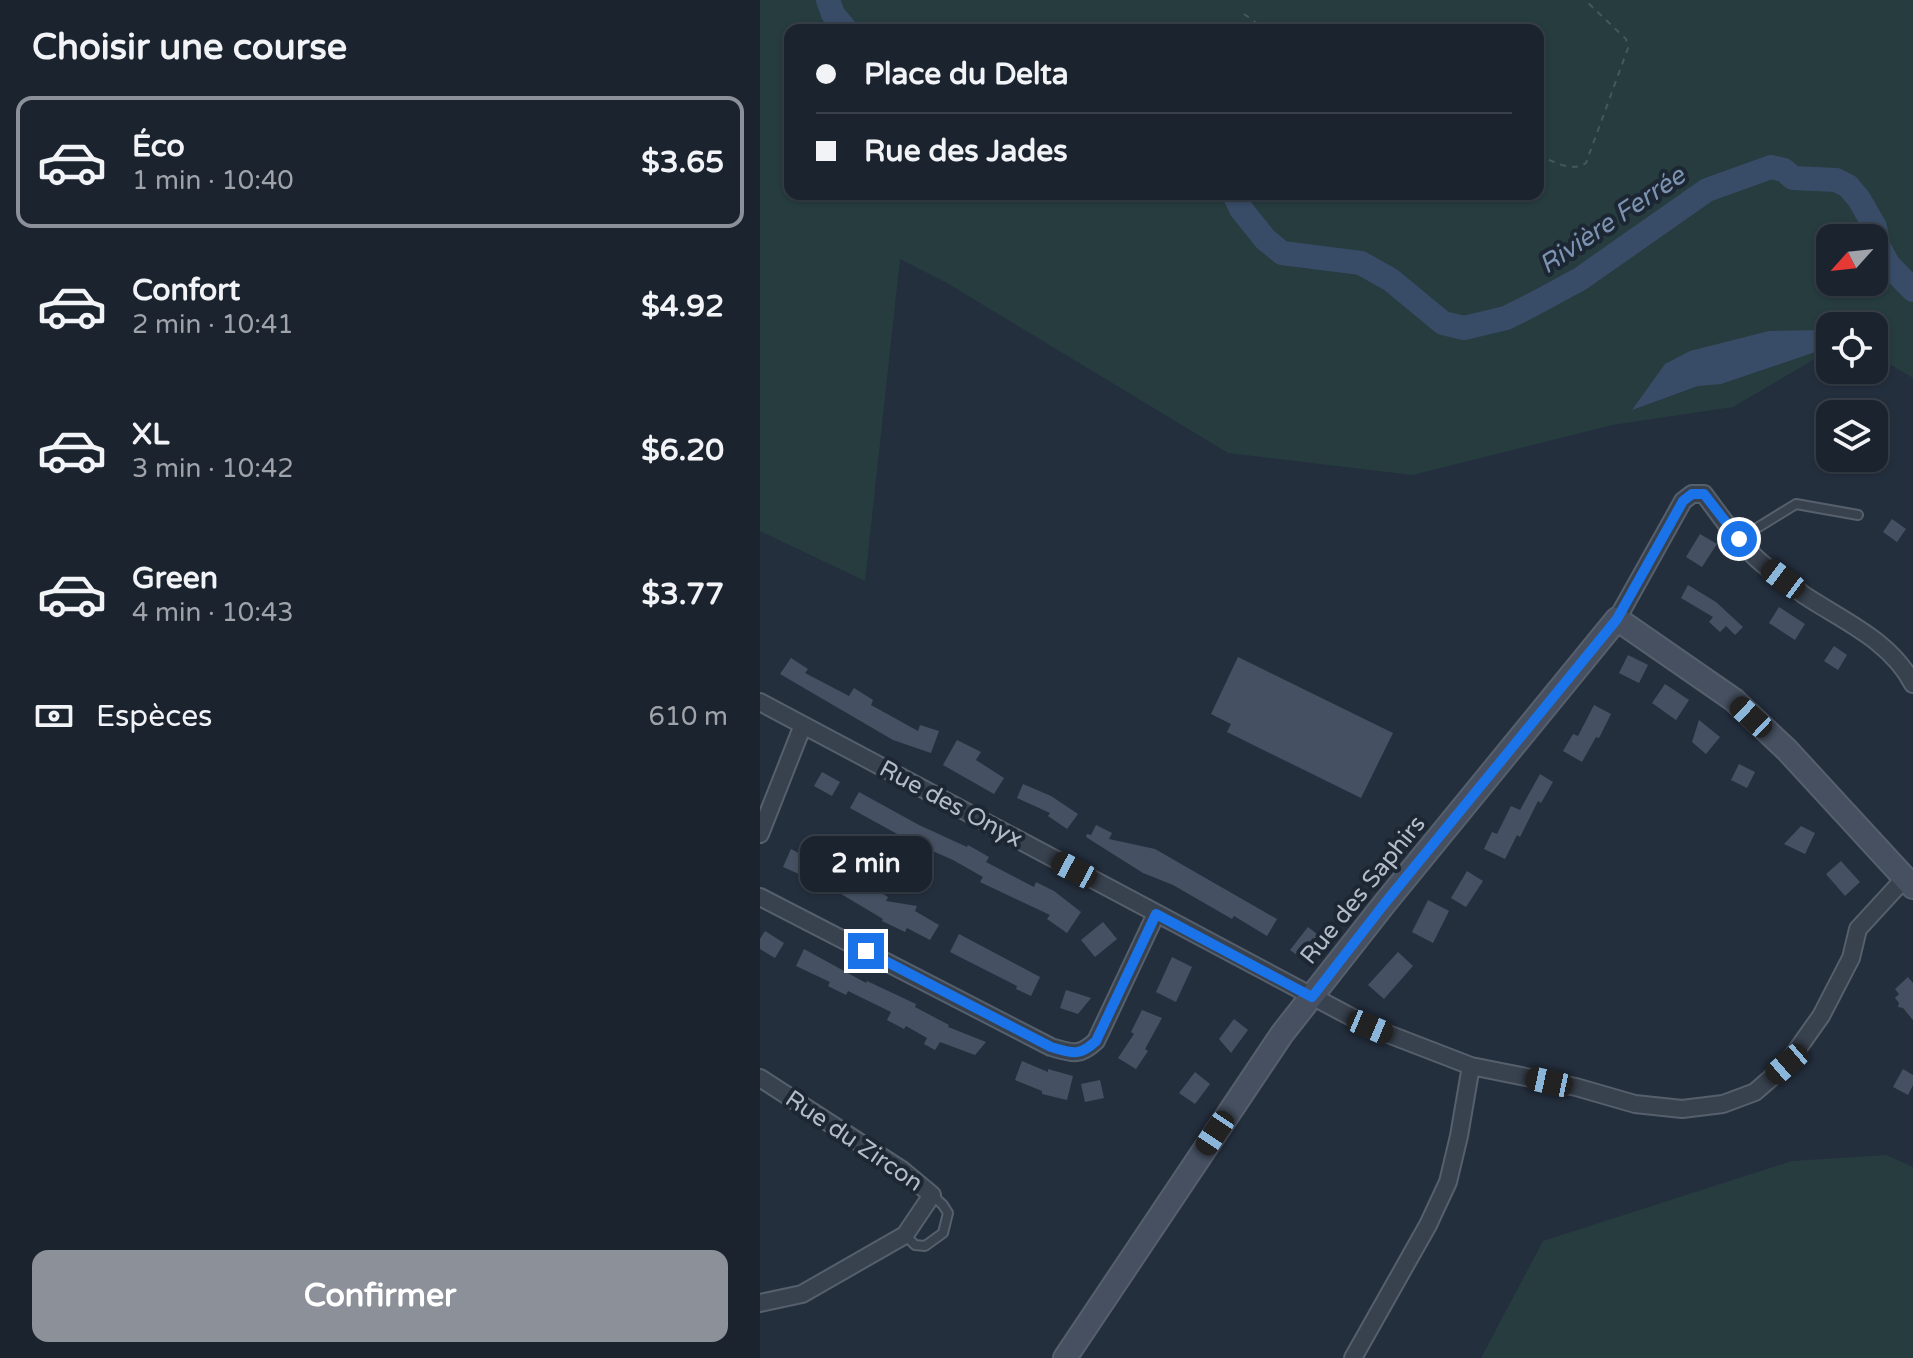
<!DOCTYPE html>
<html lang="fr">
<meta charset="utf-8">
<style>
body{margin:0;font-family:"Varela Round",sans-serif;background:#282f3a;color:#f1f3f6;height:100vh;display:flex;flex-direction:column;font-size:30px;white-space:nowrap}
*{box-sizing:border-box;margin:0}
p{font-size:26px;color:#a0a4aa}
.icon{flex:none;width:44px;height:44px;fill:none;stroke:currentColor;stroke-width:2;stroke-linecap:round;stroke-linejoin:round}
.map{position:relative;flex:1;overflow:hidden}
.details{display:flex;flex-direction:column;background:#1b232e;width:760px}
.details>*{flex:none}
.guide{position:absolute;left:24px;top:24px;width:760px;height:176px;border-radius:16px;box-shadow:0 2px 6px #0004,0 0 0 2px #39404a;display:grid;align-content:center;height:176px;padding:0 32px;background:#1b232e}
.needle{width:52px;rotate:243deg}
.controls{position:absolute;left:1056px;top:224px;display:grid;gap:16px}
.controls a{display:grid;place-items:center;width:72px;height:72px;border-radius:16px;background:#1b232e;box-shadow:0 2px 6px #0004,0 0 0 2px #39404a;font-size:40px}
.end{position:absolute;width:36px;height:36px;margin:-18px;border:10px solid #1a73e8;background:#fff;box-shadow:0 0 0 4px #fff}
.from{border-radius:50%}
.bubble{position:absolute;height:56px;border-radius:16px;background:#1b232e;box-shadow:0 2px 6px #0004,0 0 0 2px #39404a;font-size:26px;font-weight:700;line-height:56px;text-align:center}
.car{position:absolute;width:24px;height:48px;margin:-24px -12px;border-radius:10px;box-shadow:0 0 6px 2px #0007;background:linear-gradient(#222 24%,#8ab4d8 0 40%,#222 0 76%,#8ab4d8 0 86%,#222 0)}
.guide b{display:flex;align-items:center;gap:28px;height:76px;font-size:30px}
.guide b+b{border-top:2px solid #39404a}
.guide i{width:20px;height:20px;background:#f1f3f6}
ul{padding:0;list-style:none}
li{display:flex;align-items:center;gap:24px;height:132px;margin:0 16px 12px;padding:0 16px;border:4px solid transparent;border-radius:16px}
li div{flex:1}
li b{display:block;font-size:30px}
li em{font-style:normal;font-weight:700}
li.on{border-color:#8c9099}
li>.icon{width:72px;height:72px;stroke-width:1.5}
h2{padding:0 32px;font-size:36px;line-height:96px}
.pay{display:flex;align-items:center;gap:20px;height:88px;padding:0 32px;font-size:30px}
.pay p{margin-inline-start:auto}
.button{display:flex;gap:16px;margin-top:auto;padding:16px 32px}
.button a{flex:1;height:92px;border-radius:16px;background:#8c9099;color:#fff;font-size:32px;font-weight:700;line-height:92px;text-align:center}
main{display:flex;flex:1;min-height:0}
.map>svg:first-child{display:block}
</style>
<main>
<section class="details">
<h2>Choisir une course</h2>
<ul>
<li class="on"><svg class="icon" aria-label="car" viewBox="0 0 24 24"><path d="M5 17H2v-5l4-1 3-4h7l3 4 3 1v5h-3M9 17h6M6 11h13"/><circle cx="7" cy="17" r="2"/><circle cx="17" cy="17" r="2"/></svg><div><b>Éco</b><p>1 min · 10:40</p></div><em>$3.65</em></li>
<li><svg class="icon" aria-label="car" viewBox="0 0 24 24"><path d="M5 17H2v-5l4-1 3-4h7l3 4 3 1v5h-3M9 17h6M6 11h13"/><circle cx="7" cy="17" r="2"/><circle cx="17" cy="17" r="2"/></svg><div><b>Confort</b><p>2 min · 10:41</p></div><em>$4.92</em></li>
<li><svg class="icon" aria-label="car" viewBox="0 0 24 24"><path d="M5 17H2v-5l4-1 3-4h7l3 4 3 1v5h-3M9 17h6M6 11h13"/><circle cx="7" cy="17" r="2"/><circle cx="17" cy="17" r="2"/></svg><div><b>XL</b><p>3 min · 10:42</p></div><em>$6.20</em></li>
<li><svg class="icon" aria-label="car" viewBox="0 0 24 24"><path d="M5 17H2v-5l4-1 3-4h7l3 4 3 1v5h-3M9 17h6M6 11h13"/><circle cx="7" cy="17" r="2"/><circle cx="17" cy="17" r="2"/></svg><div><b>Green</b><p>4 min · 10:43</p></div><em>$3.77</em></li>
</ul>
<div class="pay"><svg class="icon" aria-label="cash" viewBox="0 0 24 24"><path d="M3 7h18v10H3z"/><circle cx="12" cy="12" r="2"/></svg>Espèces<p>610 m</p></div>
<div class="button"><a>Confirmer</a></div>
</section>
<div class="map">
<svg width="1153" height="1358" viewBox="0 0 1153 1358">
<rect width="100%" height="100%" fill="#242f3e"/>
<path fill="#263c3f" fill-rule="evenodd" d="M0,0H1153V378L1114,355V326H1070V350L973,407L852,425L652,475L468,453L187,283L140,259L105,581L0,531ZM30,30H778V194H30ZM1070,238H1114V282H1070Z
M1126,1155L1153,1167V1358H721L783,1241L1032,1161Z"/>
<path fill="#394c67" d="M1064,330L1070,332V347L961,384L938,386L872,410L905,364L930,351L1009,331Z"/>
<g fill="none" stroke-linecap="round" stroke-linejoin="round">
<path stroke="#394c67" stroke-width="24" d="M68,0L73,14L86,30
M474,194L481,209L505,239L522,253L601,263L631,280L683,323L704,328L746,318L772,305L820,279L947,190L1011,167L1024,170L1033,178L1076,180L1088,186L1099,199L1115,227L1119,247L1128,264L1153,290"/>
</g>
<path fill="#455162" d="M1132,519L1146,529L1137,542L1123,532Z
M940,534L957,544L942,567L926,557Z
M928,585L956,602L983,627L975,635L966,626L960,632L949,622L953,617L921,598Z
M1019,607L1045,624L1035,640L1009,623Z
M1074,646L1087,655L1078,670L1064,661Z
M868,655L888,665L879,683L859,673Z
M478,657L633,733L601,798L467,732L471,724L451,714Z
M31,658L48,669L45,673L89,696L94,688L113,700L111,705L158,731L160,725L179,731L171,753L133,740L20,674Z
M905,684L929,700L916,720L892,703Z
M834,705L851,714L839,738L836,737L822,762L803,751L813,734L818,736Z
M939,720L960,737L946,754L932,742Z
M197,740L221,752L216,760L244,778L234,794L183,765Z
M979,764L995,772L987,788L971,780Z
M62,772L80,782L72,796L54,786Z
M780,774L793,782L781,803L778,801L760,837L757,835L745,859L724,849L732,832L737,834L751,806L760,810Z
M263,784L291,796L318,814L307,829L288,816L290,813L257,798Z
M99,792L159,825L207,847L208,845L229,857L226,862L274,887L276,882L294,891L321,912L307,933L287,919L290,915L220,882L223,877L193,860L150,841L90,808Z
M336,825L352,833L349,839L395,849L517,919L507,936L474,916L472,919L413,885L383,873L326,837L327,834L331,835Z
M1041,826L1055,833L1045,854L1024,844Z
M31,849L79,874L83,867L94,872L92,875L128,897L126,901L157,906L155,911L179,925L170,940L147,928L145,932L122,921L123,919L71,888L23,867Z
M1081,861L1100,882L1085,896L1066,874Z
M707,871L723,881L706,907L691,898Z
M668,900L689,911L673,943L652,932Z
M343,922L357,939L335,957L321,940Z
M548,927L561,937L544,960L530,950Z
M5,931L24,943L15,958L0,949V939Z
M199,934L280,977L271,996L256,989L257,986L190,952Z
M44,949L106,983L107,981L156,1004L155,1007L189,1025L188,1027L226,1042L215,1055L180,1042L175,1050L164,1044L167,1038L146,1026L144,1029L127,1020L131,1012L88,991L86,995L68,986L70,982L36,966Z
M638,952L653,966L624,999L608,985Z
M412,957L432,967L416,1002L396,992Z
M1148,977L1153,983V1020L1143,1008L1138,1007L1139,1003L1135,998L1139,994L1135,989Z
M306,990L331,998L318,1014L300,1008Z
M382,1010L402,1018L385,1049L388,1051L376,1069L358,1058L374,1034L371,1032Z
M474,1019L488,1030L471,1053L459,1039Z
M262,1061L288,1072V1069L313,1076L307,1100L282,1094V1091L255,1080Z
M1143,1069L1153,1075V1085L1148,1095L1133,1087Z
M435,1072L450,1084L435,1104L419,1093Z
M340,1080L344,1098L325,1102L321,1084Z"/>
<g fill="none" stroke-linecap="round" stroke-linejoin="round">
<g stroke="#565f6c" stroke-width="12">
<path id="lane" d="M979,539L1036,504L1098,515
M145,1235L155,1245L165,1246L183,1233L188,1213L183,1205L172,1195"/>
</g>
<g stroke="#565f6c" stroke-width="20">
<path id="street" d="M857,619L923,501L932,494H944C962,518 980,545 1004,565C1017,575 1031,585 1044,595C1083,621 1130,640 1153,684
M0,702L610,1027L711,1066L816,1087L875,1104L922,1109L963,1104L995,1092L1027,1064L1061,1016L1091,958L1098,929L1144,879
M0,834L43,725
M0,897L291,1047C312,1053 319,1057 336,1041L396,914
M0,1078L142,1170L172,1195L145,1235L42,1294L0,1303
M593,1358L668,1225L688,1182L699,1136L711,1066"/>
</g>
<g stroke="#565f6c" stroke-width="26">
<path id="secondary" d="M305,1358L522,1034L625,903L857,619L974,700L1027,750L1153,887"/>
</g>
<path stroke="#44595c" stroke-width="2" stroke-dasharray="6 6" stroke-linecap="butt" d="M484,14L506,30
M778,155C793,161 811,173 826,163L868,48L866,39L825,0"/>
<use href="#lane" stroke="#38414e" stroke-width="8"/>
<use href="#street" stroke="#38414e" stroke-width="16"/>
<use href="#secondary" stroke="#465061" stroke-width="22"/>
</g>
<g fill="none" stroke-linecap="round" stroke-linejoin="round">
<path stroke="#1a73e8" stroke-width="10" d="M106,951L291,1047C312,1053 319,1057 336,1041L396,914L552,997L625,903L857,619L923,501L932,494H944L979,539"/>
</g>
<g text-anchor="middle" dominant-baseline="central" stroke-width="8" stroke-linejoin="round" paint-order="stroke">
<g font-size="24" fill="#b4bcc9" stroke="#1d2633">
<text transform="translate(191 804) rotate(28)">Rue des Onyx</text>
<text transform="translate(603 890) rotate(-51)">Rue des Saphirs</text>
<text transform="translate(94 1141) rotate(34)">Rue du Zircon</text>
</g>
<g font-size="26" font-style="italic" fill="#7c92b1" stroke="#1d2633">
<text transform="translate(852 220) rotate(-34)">Rivière Ferrée</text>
</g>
</g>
</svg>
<div class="controls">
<a><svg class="needle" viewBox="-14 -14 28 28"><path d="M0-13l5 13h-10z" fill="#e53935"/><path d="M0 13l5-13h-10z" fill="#a0a4aa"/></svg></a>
<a><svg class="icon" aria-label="locate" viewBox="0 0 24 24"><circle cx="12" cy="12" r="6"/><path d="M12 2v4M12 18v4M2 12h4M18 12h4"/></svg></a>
<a><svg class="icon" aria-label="layers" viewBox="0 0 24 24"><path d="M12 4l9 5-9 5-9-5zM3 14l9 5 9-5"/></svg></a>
</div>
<i class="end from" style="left:979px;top:539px"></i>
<i class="end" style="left:106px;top:951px"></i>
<div class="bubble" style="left:40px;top:836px;width:132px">2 min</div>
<i class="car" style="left:1023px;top:579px;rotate:307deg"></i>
<i class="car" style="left:991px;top:717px;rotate:313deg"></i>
<i class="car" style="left:314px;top:870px;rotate:298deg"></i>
<i class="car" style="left:610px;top:1027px;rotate:113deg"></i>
<i class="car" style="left:1027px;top:1064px;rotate:229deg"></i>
<i class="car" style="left:789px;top:1082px;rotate:282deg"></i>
<i class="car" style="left:455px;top:1133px;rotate:214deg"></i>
<div class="guide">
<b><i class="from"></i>Place du Delta</b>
<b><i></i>Rue des Jades</b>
</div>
</div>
</main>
